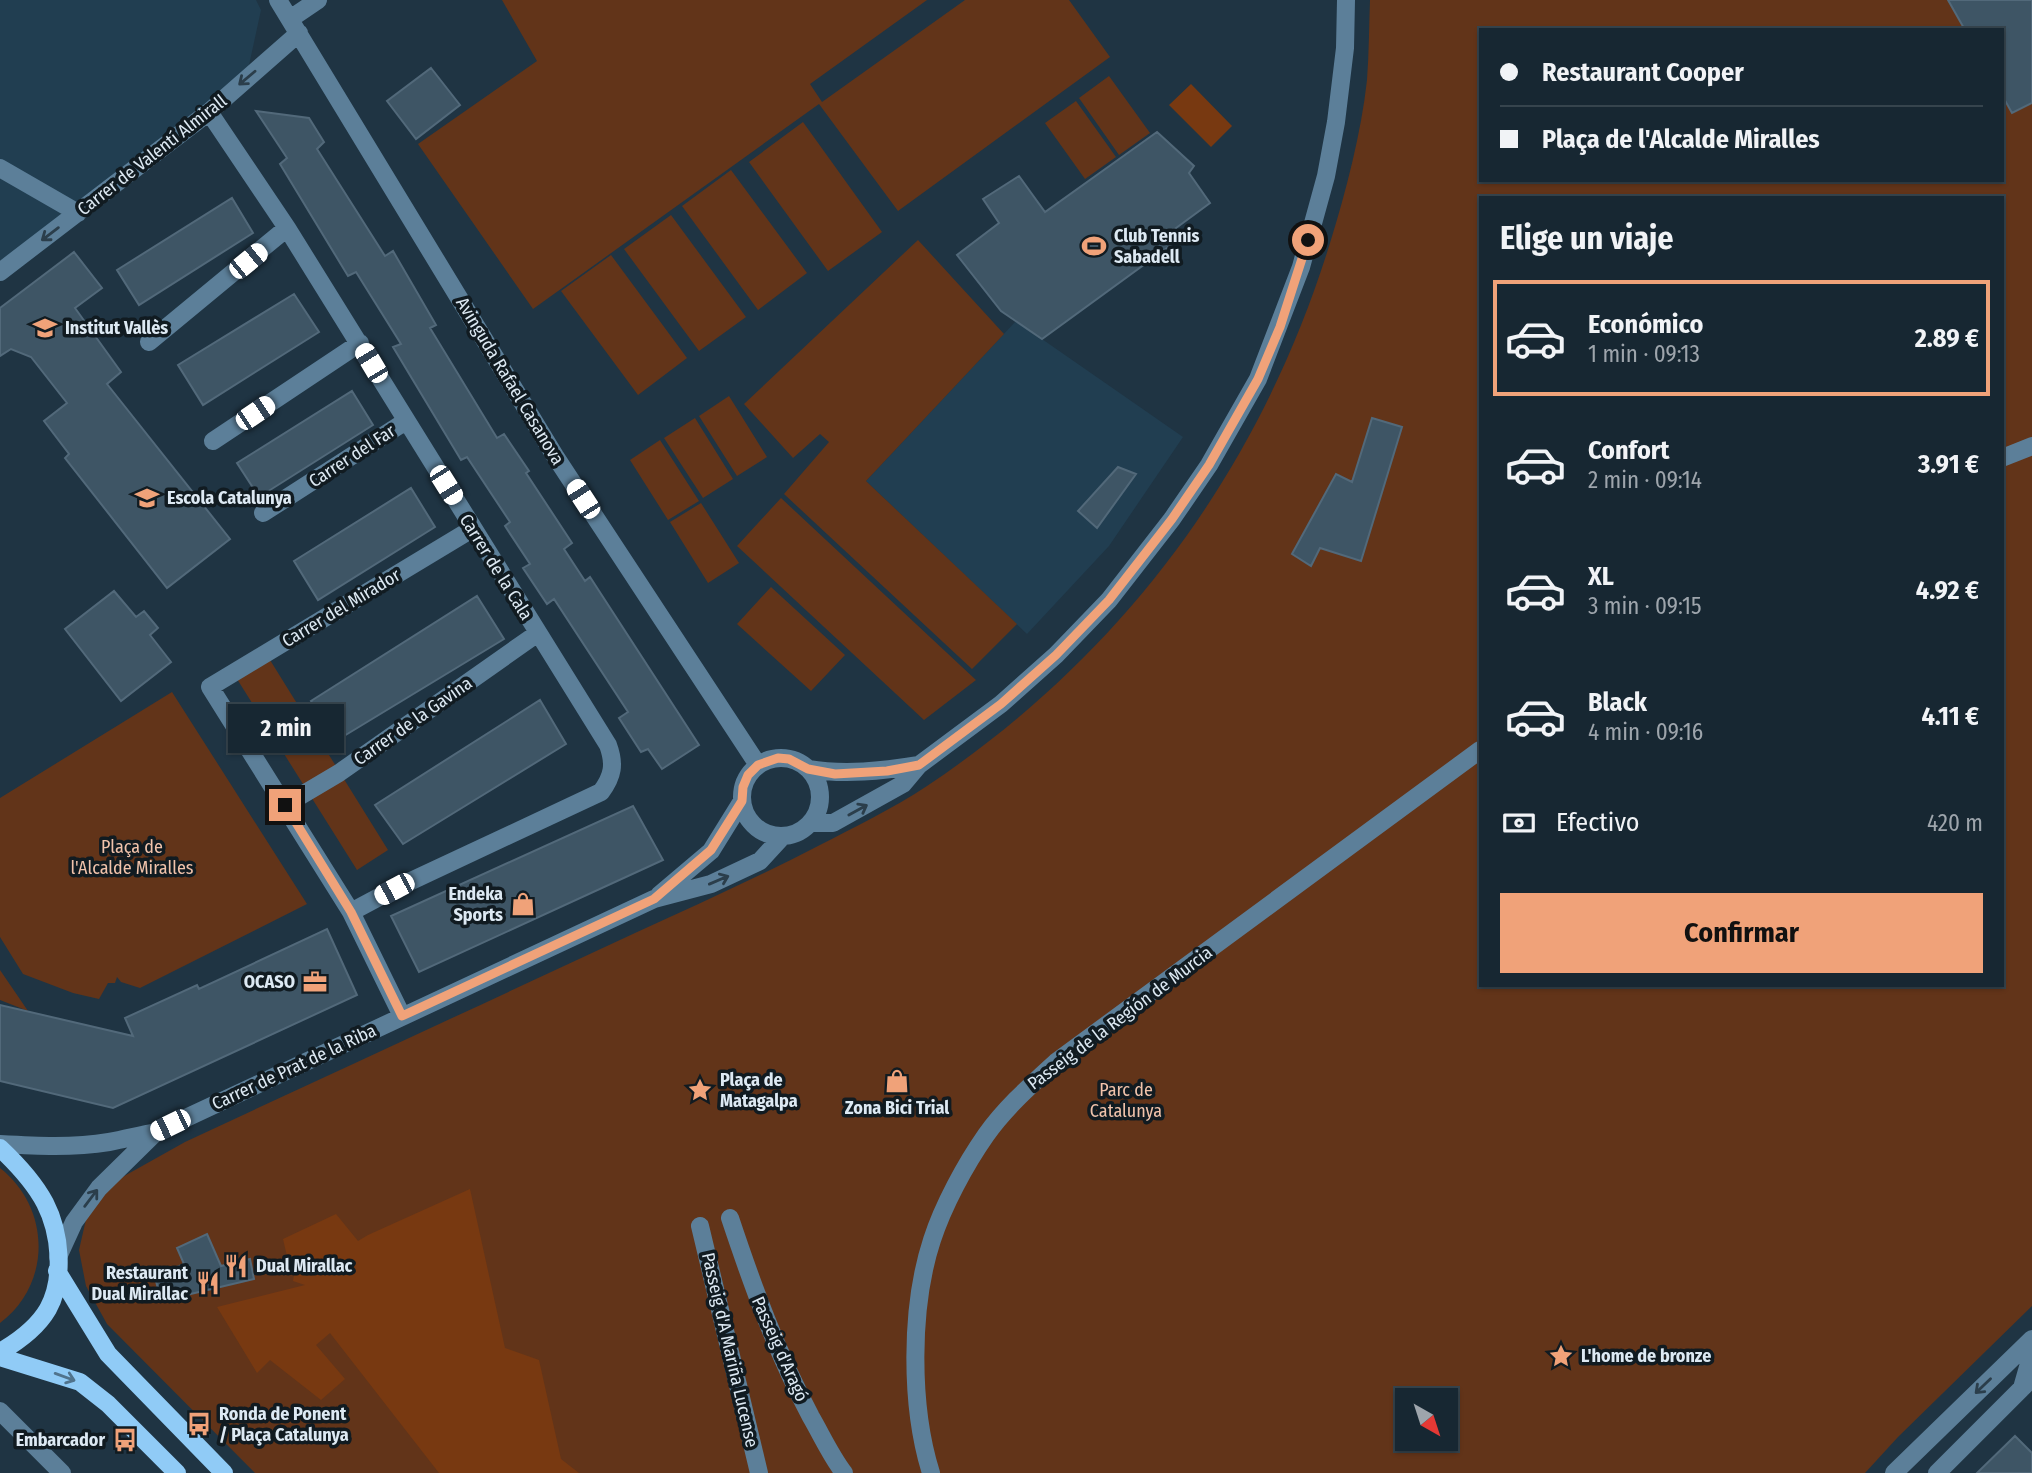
<!DOCTYPE html>
<html lang="es">
<meta charset="utf-8">
<style>
body{margin:0;font-family:"Fira Sans Condensed",sans-serif;background:#24333e;color:#f1f3f6;height:100vh;display:flex;flex-direction:column;font-size:26px;white-space:nowrap}
*{box-sizing:border-box;margin:0}
p{font-size:23px;color:#9ea5ac}
.icon{flex:none;width:38px;height:38px;fill:none;stroke:currentColor;stroke-width:2;stroke-linecap:round;stroke-linejoin:round}
.map{position:relative;flex:1;overflow:hidden}
.side{position:absolute;left:1479px;top:196px;width:525px;height:791px;display:flex;flex-direction:column;background:#172732;border-radius:0px;box-shadow:0 2px 5px #0004,0 0 0 2px #36444d}
.side>*{flex:none}
.hud{position:absolute;left:1479px;top:28px;width:525px;height:154px;border-radius:0px;box-shadow:0 2px 5px #0004,0 0 0 2px #36444d;display:grid;align-content:center;height:154px;padding:0 21px;background:#172732}
.needle{width:46px;rotate:141deg}
.controls{position:absolute;left:1395px;top:1388px;display:grid;gap:14px}
.controls a{display:grid;place-items:center;width:63px;height:63px;border-radius:0px;background:#172732;box-shadow:0 2px 5px #0004,0 0 0 2px #36444d;font-size:35px}
.end{position:absolute;width:32px;height:32px;margin:-16px;border:9px solid #f0a279;background:#111;box-shadow:0 0 0 4px #111}
.from{border-radius:50%}
.bubble{position:absolute;height:49px;border-radius:0px;background:#172732;box-shadow:0 2px 5px #0004,0 0 0 2px #36444d;font-size:23px;font-weight:700;line-height:49px;text-align:center}
.car{position:absolute;width:21px;height:42px;margin:-21px -10px;border-radius:9px;box-shadow:0 0 5px 2px #0007;background:linear-gradient(#fff 24%,#345 0 40%,#fff 0 76%,#345 0 86%,#fff 0)}
.hud b{display:flex;align-items:center;gap:24px;height:66px;font-size:26px}
.hud b+b{border-top:2px solid #36444d}
.hud i{width:18px;height:18px;background:#f1f3f6}
ul{padding:0;list-style:none}
li{display:flex;align-items:center;gap:21px;height:116px;margin:0 14px 10px;padding:0 7px;border:4px solid transparent;border-radius:0px}
li div{flex:1}
li b{display:block;font-size:26px}
li em{font-style:normal;font-weight:700}
li.current{border-color:#f0a279}
li>.icon{width:63px;height:63px;stroke-width:1.5}
h2{padding:0 21px;font-size:32px;line-height:84px}
.pay{display:flex;align-items:center;gap:18px;height:77px;padding:0 21px;font-size:26px}
.pay p{margin-inline-start:auto}
.primary-button{display:flex;gap:14px;margin-top:auto;padding:14px 21px}
.primary-button a{flex:1;height:80px;border-radius:0px;background:#f0a279;color:#111;font-size:28px;font-weight:700;line-height:80px;text-align:center}
.map>svg:first-child{display:block}
</style>
<div class="map">
<svg width="2032" height="1473" viewBox="0 0 2032 1473">
<rect width="100%" height="100%" fill="#1f3443"/>
<path fill="#213e51" d="M0,0H256L261,10L246,79L0,265Z
M1016,321L1183,437L1109,546L1027,634L866,481Z"/>
<path fill="#623419" fill-rule="evenodd" d="M502,0H927L810,84L822,102L965,0H1069L1110,57L898,211L819,104L533,309L418,144L537,61Z
M1370,0H2032V1306L1898,1437L1865,1473H255L107,1324L86,1286L79,1250L87,1215L110,1184L185,1142C335,1072 485,1003 635,933C696,905 758,877 818,846C855,827 892,809 927,786C1124,654 1260,470 1330,243C1346,191 1361,134 1367,80C1369,53 1369,26 1370,0ZM1480,30H2002V180H1480ZM1480,198H2002V985H1480ZM1407,1400H1446V1438H1407Z
M1109,76L1150,133L1119,155L1079,98Z
M1076,101L1116,157L1085,179L1045,123Z
M803,122L882,232L828,271L749,162Z
M731,170L807,273L758,310L682,206Z
M671,215L746,317L699,351L624,249Z
M918,240L1004,334L866,481L1017,624L972,669L784,494L829,442L820,434L793,458L744,404Z
M611,255L687,358L638,395L561,291Z
M729,396L767,457L737,476L699,416Z
M695,418L733,479L703,498L664,438Z
M660,440L699,501L668,520L630,460Z
M781,498L976,680L924,720L737,546Z
M701,503L739,563L708,583L670,522Z
M771,587L845,655L811,691L737,624Z
M270,660L388,850L357,870L237,679Z
M172,692L307,904L140,988L121,982L117,977L115,983H108L99,999L73,993L23,974L0,937V798Z
M0,970L28,1011L0,1000Z
M0,1168C51,1208 52,1284 0,1323Z"/>
<path fill="#783911" d="M1191,84L1232,126L1211,147L1169,105Z
M470,1189L505,1348L539,1360L561,1459L579,1473H439L330,1333L316,1345L345,1379L321,1400L270,1360L257,1373L217,1307L305,1285L293,1281L295,1269H290L283,1239L336,1214L358,1241L368,1235Z"/>
<path fill="#3e5565" stroke="#52697a" stroke-width="2" d="M1948,0H2032V103L2012,113L2002,95V30H1965Z
M431,68L460,105L416,139L387,101Z
M256,111L309,118L324,142L317,149L385,256L393,251L436,325L430,328L497,438L504,434L529,471L526,473L572,543L564,549L585,581L590,577L699,745L662,769L648,749L641,752L619,718L628,712L554,599L547,604L523,568L530,564L505,526L510,522L467,457L461,460L393,347L401,344L356,272L348,276L280,164L287,158Z
M1157,132L1194,166L1189,173L1210,203L1172,231L1178,240L1042,339L1001,311L957,255L999,223L983,199L1019,176L1045,212Z
M232,198L253,233L139,305L117,270Z
M74,252L102,288L75,308L121,372L107,384L230,539L167,588L65,458L69,454L44,421L67,403L31,357L11,349L0,356V308Z
M294,294L319,332L203,405L178,365Z
M352,391L373,425L259,497L237,463Z
M1372,418L1402,427L1361,561L1320,548L1311,566L1292,554L1336,474L1352,482Z
M1118,467L1136,474L1097,528L1078,511Z
M411,488L435,527L318,600L294,561Z
M114,591L136,617L144,611L158,628L150,635L171,662L121,701L65,629Z
M477,596L504,639L339,739L311,701Z
M540,700L566,744L403,844L375,805Z
M633,806L663,860L419,972L391,916Z
M327,929L357,995L113,1108L0,1081V1005L133,1036L125,1018L197,985L199,989Z
M207,1234L221,1266L250,1259L254,1279L161,1301L156,1281L181,1275L177,1267L184,1264L177,1248Z
M2015,1436L2032,1453V1473H1977Z"/>
<g fill="none" stroke-linecap="round" stroke-linejoin="round">
<path stroke="#5c7f99" stroke-width="18" d="M278,0L555,456L758,765
M290,19L318,0
M209,112L287,228L608,745C615,764 613,776 601,792L394,889L351,912
M0,168L78,213
M0,272L209,112L299,33
M149,342L287,228
M213,441L360,343
M2002,458L2032,446
M263,513L406,421
M742 797a39 39 0 1 1 78 0a39 39 0 1 1-78 0Z
M808,769C845,775 882,771 919,765
M285,805L339,773L538,633
M810,823H833L903,784L919,765L1001,704L1056,655L1109,600L1172,519L1209,465L1258,379L1301,267L1326,176L1336,122L1345,48L1346,0
M659,895L711,851L742,801
M402,1016L351,912L210,687L472,529
M0,1144C36,1146 73,1148 109,1142C125,1139 140,1135 156,1132L654,899L711,884L760,861L783,836
M730,1218C753,1287 777,1353 811,1417C822,1436 831,1456 844,1473
M700,1226L759,1473
M58,1257L74,1222L99,1188L156,1132
M2022,1388L2032,1353
M0,1411L62,1473
M931,1473C910,1406 910,1307 932,1240C943,1206 965,1165 986,1135C1005,1108 1031,1085 1056,1062L1480,750
M1894,1473L2032,1339
M1937,1473L2032,1378"/>
<path stroke="#90cbf6" stroke-width="18" d="M0,1148C17,1164 34,1182 45,1203C60,1232 65,1278 48,1309C37,1328 19,1341 0,1352
M57,1271L108,1354L224,1473
M0,1357L80,1382L108,1404L177,1473"/>
</g>
<defs><path id="oneway-shaft" d="M-6 0H5M1.5-3L5.5 0L1.5 3" fill="none" stroke-width="1.6" stroke-linecap="round" stroke-linejoin="round" transform="scale(1.75)"/></defs>
<g stroke="#2b3e4b">
<use href="#oneway-shaft" transform="translate(247 78) rotate(140)"/>
<use href="#oneway-shaft" transform="translate(50 234) rotate(143)"/>
<use href="#oneway-shaft" transform="translate(858 810) rotate(-29)"/>
<use href="#oneway-shaft" transform="translate(719 880) rotate(-23)"/>
<use href="#oneway-shaft" transform="translate(91 1198) rotate(-53)"/>
<use href="#oneway-shaft" transform="translate(1983 1386) rotate(136)"/>
</g>
<use stroke="#50738c" href="#oneway-shaft" transform="translate(65 1377) rotate(20)"/>
<g fill="none" stroke-linecap="round" stroke-linejoin="round">
<path stroke="#f0a279" stroke-width="9" d="M285,805L351,912L402,1016L654,899L711,850L742,801L743,787L748,775L758,765L778,758L789,759L808,769L835,774L887,771L919,765L1001,704L1056,655L1109,600L1172,519L1209,465L1258,379L1280,327L1308,240"/>
</g>
<defs>
<g id="stadium-bare" transform="scale(1.89)"><path d="M0-5a6.5 5 0 1 0 0 10a6.5 5 0 1 0 0-10ZM-3.5-1.8h7v3.6h-7Z" fill="#f0a279" stroke="#111b21" stroke-width="2.5" paint-order="stroke"/></g>
<g id="school-bare" transform="scale(1.89)"><path d="M0-5L7-2L0 1L-7-2ZM-4 1L0 2.5L4 1V4Q0 6-4 4Z" fill="#f0a279" stroke="#111b21" stroke-width="2.5" paint-order="stroke"/></g>
<g id="shop-bare" transform="scale(1.89)"><path d="M-5-2.5h2.3a2.7 3.5 0 0 1 5.4 0H5L5.5 6h-11ZM-1.5-2.5h3a1.5 2.3 0 0 0-3 0Z" fill="#f0a279" stroke="#111b21" stroke-width="2.5" paint-order="stroke"/></g>
<g id="office-bare" transform="scale(1.89)"><path d="M-6-3h4V-5.5h4V-3h4V5H-6ZM-1-4.5V-3h2v-1.5ZM-6 0V1H6V0Z" fill="#f0a279" stroke="#111b21" stroke-width="2.5" paint-order="stroke"/></g>
<g id="sight-bare" transform="scale(1.89)"><path d="M0-6L1.8-2.2L6-1.7L2.9 1.2L3.7 5.4L0 3.3L-3.7 5.4L-2.9 1.2L-6-1.7L-1.8-2.2Z" fill="#f0a279" stroke="#111b21" stroke-width="2.5" paint-order="stroke"/></g>
<g id="restaurant-bare" transform="scale(1.89)"><path d="M-5-6h1v4h1v-4h1v4h1v-4h1v5L-1.5 .5V6h-2V.5L-5-1ZM5-6V6H3V1.5H1.5Q1.5-4 5-6Z" fill="#f0a279" stroke="#111b21" stroke-width="2.5" paint-order="stroke"/></g>
<g id="bus-bare" transform="scale(1.89)"><path d="M-5-6H5V4H4V6H2V4H-2V6H-4V4H-5ZM-3.5-4V0h7V-4ZM-3.5 1.2v1.5H-2V1.2ZM2 1.2v1.5H3.5V1.2Z" fill="#f0a279" stroke="#111b21" stroke-width="2.5" paint-order="stroke"/></g>
</defs>
<g fill-rule="evenodd">
<use href="#stadium-bare" x="1094" y="246"/>
<use href="#school-bare" x="45" y="328"/>
<use href="#school-bare" x="147" y="498"/>
<use href="#shop-bare" x="523" y="904"/>
<use href="#office-bare" x="315" y="982"/>
<use href="#shop-bare" x="897" y="1081"/>
<use href="#sight-bare" x="700" y="1090"/>
<use href="#restaurant-bare" x="236" y="1266"/>
<use href="#restaurant-bare" x="208" y="1283"/>
<use href="#sight-bare" x="1561" y="1356"/>
<use href="#bus-bare" x="199" y="1424"/>
<use href="#bus-bare" x="125" y="1440"/>
</g>
<g text-anchor="middle" dominant-baseline="central" stroke-width="7" stroke-linejoin="round" paint-order="stroke">
<g font-size="18" fill="#dde9f3" stroke="#111b21">
<text transform="translate(152 155) rotate(-38)">Carrer de Valentí Almirall</text>
<text transform="translate(510 381) rotate(59)">Avinguda Rafael Casanova</text>
<text transform="translate(352 456) rotate(-33)">Carrer del Far</text>
<text transform="translate(496 567) rotate(58)">Carrer de la Cala</text>
<text transform="translate(341 608) rotate(-31)">Carrer del Mirador</text>
<text transform="translate(413 721) rotate(-35)">Carrer de la Gavina</text>
<text transform="translate(1120 1018) rotate(-37)">Passeig de la Región de Murcia</text>
<text transform="translate(294 1067) rotate(-25)">Carrer de Prat de la Riba</text>
<text transform="translate(780 1349) rotate(66)">Passeig d'Aragó</text>
<text transform="translate(730 1350) rotate(77)">Passeig d'A Mariña Lucense</text>
</g>
<g font-size="18" font-weight="bold" fill="#dde9f3" stroke="#111b21" text-anchor="start">
<text x="1114" y="236">Club Tennis<tspan x="1114" dy="21">Sabadell</tspan></text>
<text x="65" y="328">Institut Vallès</text>
<text x="167" y="498">Escola Catalunya</text>
<text x="503" y="894" text-anchor="end">Endeka<tspan x="503" dy="21">Sports</tspan></text>
<text x="295" y="982" text-anchor="end">OCASO</text>
<text x="720" y="1080">Plaça de<tspan x="720" dy="21">Matagalpa</tspan></text>
<text x="897" y="1108" text-anchor="middle">Zona Bici Trial</text>
<text x="256" y="1266">Dual Mirallac</text>
<text x="188" y="1273" text-anchor="end">Restaurant<tspan x="188" dy="21">Dual Mirallac</tspan></text>
<text x="1581" y="1356">L'home de bronze</text>
<text x="219" y="1414">Ronda de Ponent<tspan x="219" dy="21">/ Plaça Catalunya</tspan></text>
<text x="105" y="1440" text-anchor="end">Embarcador</text>
</g>
<g font-size="18" fill="#f1c3ab" stroke="#111b21">
<text x="132" y="847">Plaça de<tspan x="132" dy="21">l'Alcalde Miralles</tspan></text>
<text x="1126" y="1090">Parc de<tspan x="1126" dy="21">Catalunya</tspan></text>
</g>
</g>
</svg>
<div class="controls">
<a><svg class="needle" viewBox="-14 -14 28 28"><path d="M0-13l5 13h-10z" fill="#e53935"/><path d="M0 13l5-13h-10z" fill="#9ea5ac"/></svg></a>
</div>
<i class="end from" style="left:1308px;top:240px"></i>
<i class="end" style="left:285px;top:805px"></i>
<div class="bubble" style="left:228px;top:704px;width:116px">2 min</div>
<i class="car" style="left:248px;top:261px;rotate:51deg"></i>
<i class="car" style="left:371px;top:363px;rotate:329deg"></i>
<i class="car" style="left:255px;top:413px;rotate:56deg"></i>
<i class="car" style="left:446px;top:485px;rotate:148deg"></i>
<i class="car" style="left:583px;top:499px;rotate:327deg"></i>
<i class="car" style="left:394px;top:889px;rotate:242deg"></i>
<i class="car" style="left:170px;top:1125px;rotate:244deg"></i>
<div class="hud">
<b><i class="from"></i>Restaurant Cooper</b>
<b><i></i>Plaça de l'Alcalde Miralles</b>
</div>
<section class="side">
<h2>Elige un viaje</h2>
<ul>
<li class="current"><svg class="icon" aria-label="car" viewBox="0 0 24 24"><path d="M5 17H2v-5l4-1 3-4h7l3 4 3 1v5h-3M9 17h6M6 11h13"/><circle cx="7" cy="17" r="2"/><circle cx="17" cy="17" r="2"/></svg><div><b>Económico</b><p>1 min · 09:13</p></div><em>2.89 €</em></li>
<li><svg class="icon" aria-label="car" viewBox="0 0 24 24"><path d="M5 17H2v-5l4-1 3-4h7l3 4 3 1v5h-3M9 17h6M6 11h13"/><circle cx="7" cy="17" r="2"/><circle cx="17" cy="17" r="2"/></svg><div><b>Confort</b><p>2 min · 09:14</p></div><em>3.91 €</em></li>
<li><svg class="icon" aria-label="car" viewBox="0 0 24 24"><path d="M5 17H2v-5l4-1 3-4h7l3 4 3 1v5h-3M9 17h6M6 11h13"/><circle cx="7" cy="17" r="2"/><circle cx="17" cy="17" r="2"/></svg><div><b>XL</b><p>3 min · 09:15</p></div><em>4.92 €</em></li>
<li><svg class="icon" aria-label="car" viewBox="0 0 24 24"><path d="M5 17H2v-5l4-1 3-4h7l3 4 3 1v5h-3M9 17h6M6 11h13"/><circle cx="7" cy="17" r="2"/><circle cx="17" cy="17" r="2"/></svg><div><b>Black</b><p>4 min · 09:16</p></div><em>4.11 €</em></li>
</ul>
<div class="pay"><svg class="icon" aria-label="cash" viewBox="0 0 24 24"><path d="M3 7h18v10H3z"/><circle cx="12" cy="12" r="2"/></svg>Efectivo<p>420 m</p></div>
<div class="primary-button"><a>Confirmar</a></div>
</section>
</div>
